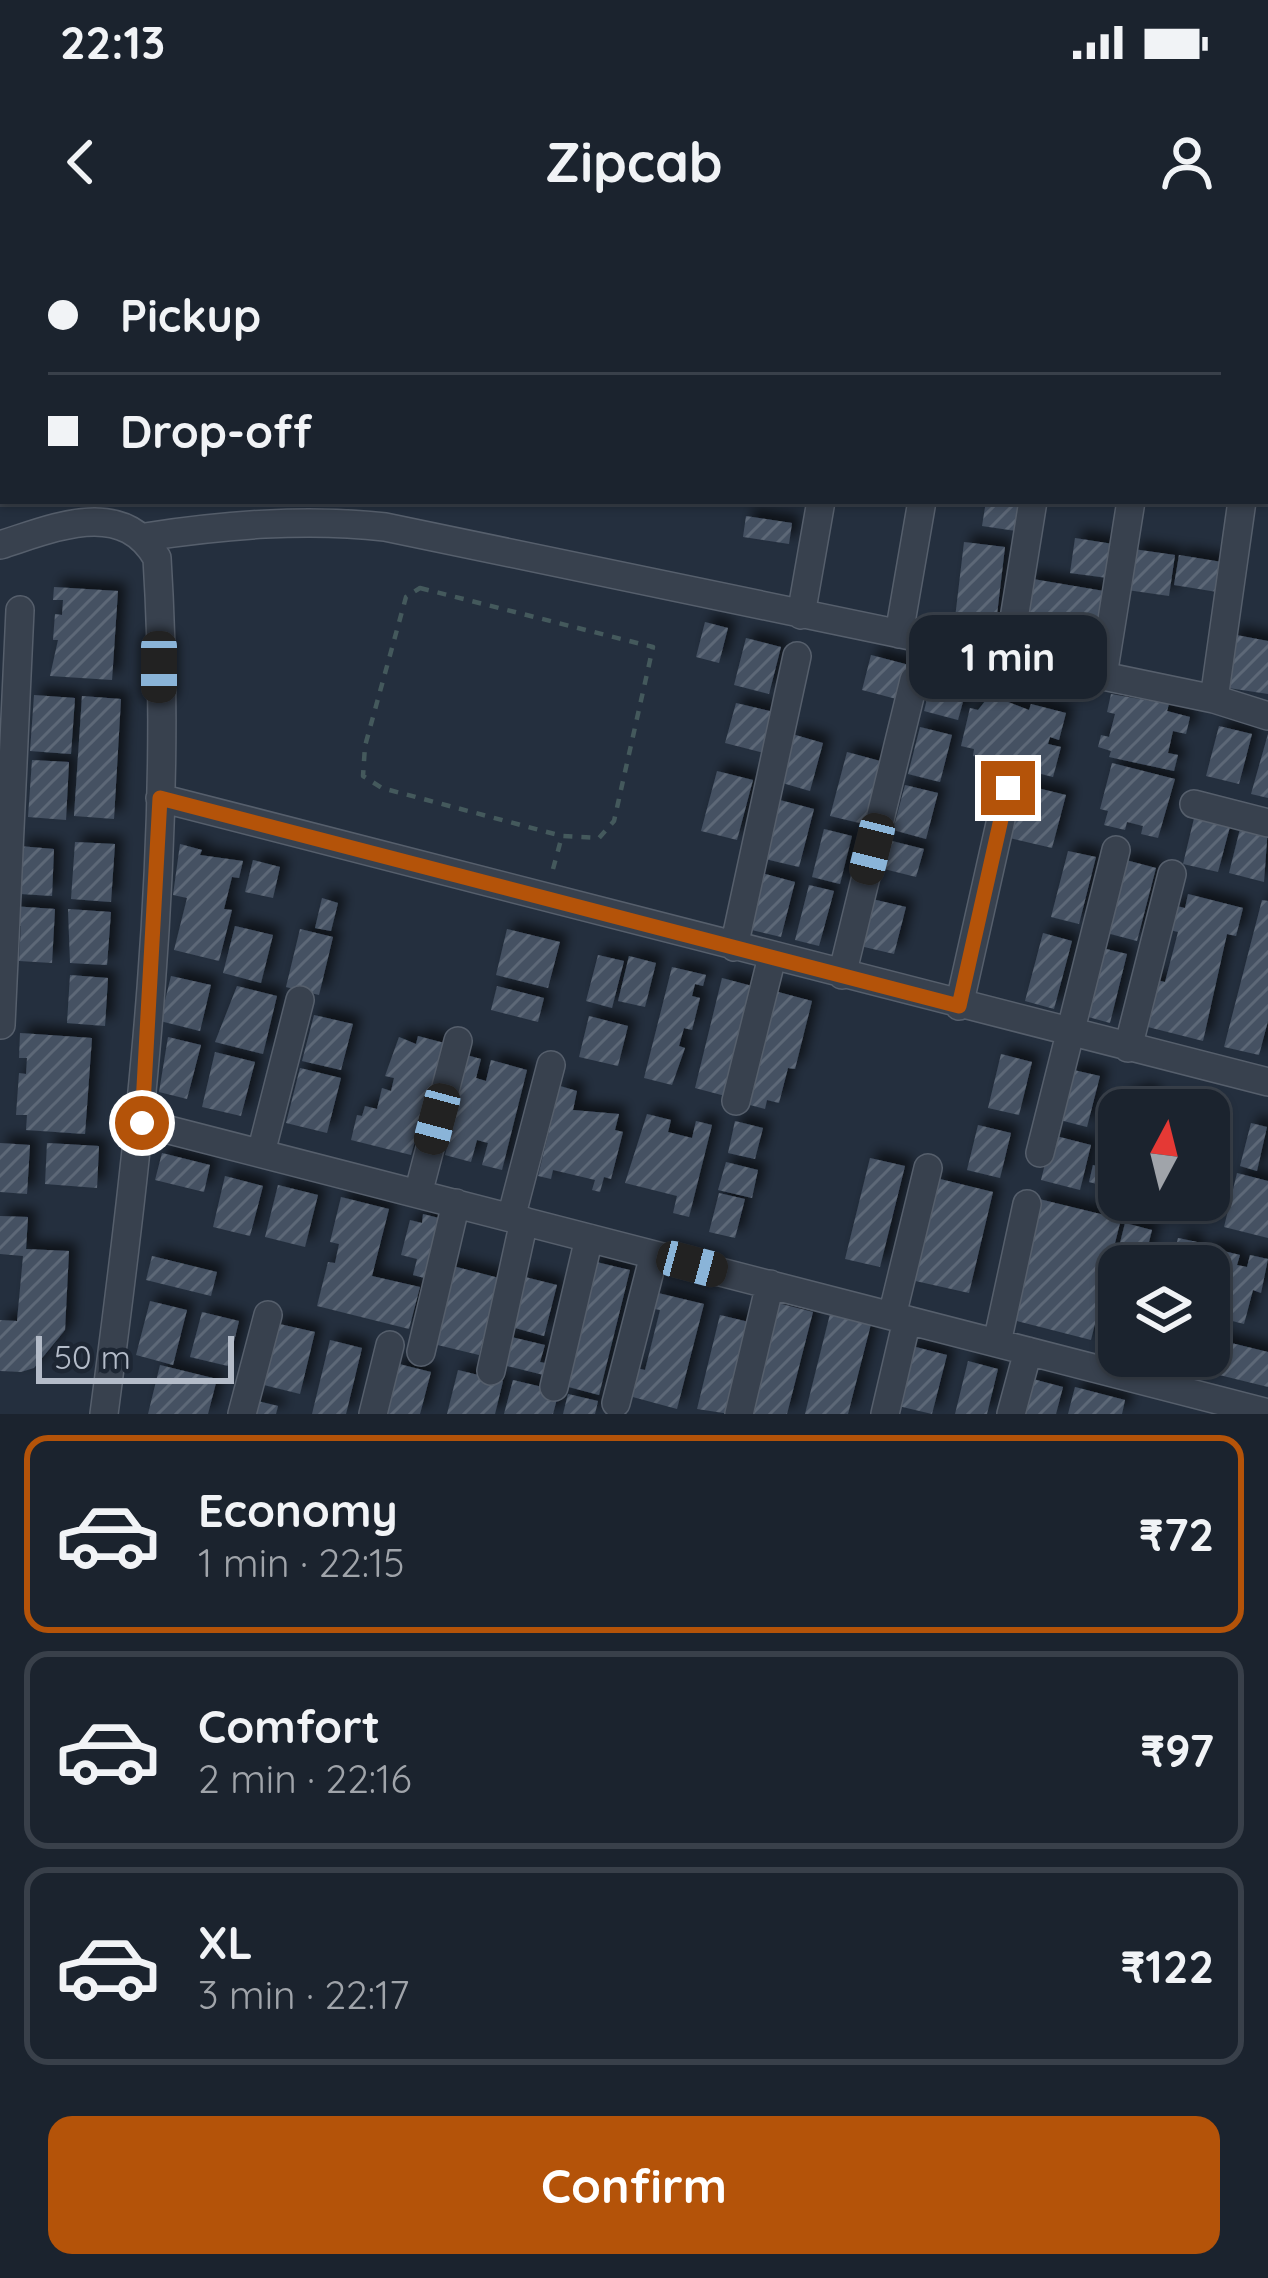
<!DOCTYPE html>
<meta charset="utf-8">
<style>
body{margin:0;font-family:Quicksand,sans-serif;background:#242b36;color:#f1f3f6;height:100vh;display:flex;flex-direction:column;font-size:45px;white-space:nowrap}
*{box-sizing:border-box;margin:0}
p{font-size:39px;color:#a0a4aa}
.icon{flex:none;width:66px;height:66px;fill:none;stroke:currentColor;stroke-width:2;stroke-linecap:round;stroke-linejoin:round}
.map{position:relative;height:1174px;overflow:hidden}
.details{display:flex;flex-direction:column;background:#1b232e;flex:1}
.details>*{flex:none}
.top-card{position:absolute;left:0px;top:0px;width:1269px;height:264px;box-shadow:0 3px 9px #0004,0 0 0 3px #39404a;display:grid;align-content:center;height:264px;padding:0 48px;background:#1b232e}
.needle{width:78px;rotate:7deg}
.fabs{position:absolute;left:1098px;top:849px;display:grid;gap:24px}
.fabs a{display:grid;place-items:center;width:132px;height:132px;border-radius:24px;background:#1b232e;box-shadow:0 3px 9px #0004,0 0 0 3px #39404a;font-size:60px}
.scale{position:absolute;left:36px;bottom:30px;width:198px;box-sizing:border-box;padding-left:12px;border:6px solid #b4bcc9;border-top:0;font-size:33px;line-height:42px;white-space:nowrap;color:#b4bcc9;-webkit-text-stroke:9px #1d2633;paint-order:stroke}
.end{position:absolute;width:54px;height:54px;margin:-27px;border:15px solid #b45309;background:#fff;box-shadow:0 0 0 6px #fff}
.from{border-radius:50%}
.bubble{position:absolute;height:84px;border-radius:24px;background:#1b232e;box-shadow:0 3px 9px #0004,0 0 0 3px #39404a;font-size:39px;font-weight:800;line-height:84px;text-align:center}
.car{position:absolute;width:36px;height:72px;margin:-36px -18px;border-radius:15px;box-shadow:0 0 9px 3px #0007;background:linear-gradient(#222 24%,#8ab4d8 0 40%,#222 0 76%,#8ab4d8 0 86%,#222 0)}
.top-card b{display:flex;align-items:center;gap:42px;height:114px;font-size:45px}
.top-card b+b{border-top:3px solid #39404a}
.top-card i{width:30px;height:30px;background:#f1f3f6}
ul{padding:21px 0 0;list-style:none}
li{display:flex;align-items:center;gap:36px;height:198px;margin:0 24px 18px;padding:0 24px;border:6px solid #39404a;border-radius:24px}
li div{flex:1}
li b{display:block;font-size:45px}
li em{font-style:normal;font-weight:800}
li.active{border-color:#b45309}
li>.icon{width:108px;height:108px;stroke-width:1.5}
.primary-button{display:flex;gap:24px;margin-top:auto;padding:24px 48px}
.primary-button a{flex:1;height:138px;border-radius:24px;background:#b45309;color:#fff;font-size:48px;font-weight:800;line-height:138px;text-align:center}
.status{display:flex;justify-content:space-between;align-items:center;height:84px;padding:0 60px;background:#1b232e;direction:ltr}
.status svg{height:33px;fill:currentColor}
header{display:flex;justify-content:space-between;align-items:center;height:156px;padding:0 48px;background:#1b232e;font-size:54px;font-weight:800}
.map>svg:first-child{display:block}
</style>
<div class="status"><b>22:13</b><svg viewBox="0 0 49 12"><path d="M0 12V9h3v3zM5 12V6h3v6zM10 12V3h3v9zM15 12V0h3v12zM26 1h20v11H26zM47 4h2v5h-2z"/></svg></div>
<header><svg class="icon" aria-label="back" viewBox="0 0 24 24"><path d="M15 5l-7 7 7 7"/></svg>Zipcab<svg class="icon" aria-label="person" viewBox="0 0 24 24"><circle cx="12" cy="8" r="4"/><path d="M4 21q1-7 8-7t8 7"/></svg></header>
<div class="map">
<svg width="1268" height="1174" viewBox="0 0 1268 1174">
<defs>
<pattern id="building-hatch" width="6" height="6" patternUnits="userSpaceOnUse" patternTransform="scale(3)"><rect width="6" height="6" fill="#455162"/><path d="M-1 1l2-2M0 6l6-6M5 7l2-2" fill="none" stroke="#5d6877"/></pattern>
<filter id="shadow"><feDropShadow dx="8" dy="-8" stdDeviation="6" flood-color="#0009"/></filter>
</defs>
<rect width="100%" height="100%" fill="#242f3e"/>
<path fill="url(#building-hatch)" filter="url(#shadow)" d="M986,261H1028L1023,292L982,286Z
M746,276L792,283L789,304L743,297Z
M1075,298L1113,304L1108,338L1070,333Z
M964,302L1005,307L994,400L953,395Z
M1133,309L1175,315L1169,356L1127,350Z
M1179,315L1222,322L1217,352L1174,345Z
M1027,338L1104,351L1091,419L1015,405Z
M54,347L118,351L112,440L50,436L58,400H53L55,374L62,375L63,360H53Z
M705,382L728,388L719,423L696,417Z
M1231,394L1268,401V454L1222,447Z
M746,398L781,407L769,454L734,445Z
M871,415L913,426L904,461L862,450Z
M935,427L970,436L958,480L924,471Z
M1111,454L1169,464L1167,471L1190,477L1186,494L1173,491L1168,513L1178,515L1174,531L1109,517L1111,511L1098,507L1101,495L1109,497L1115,474L1107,472Z
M34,455L75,458L71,514L30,511Z
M990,455L1029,470L1031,464L1066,473L1059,500L1050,497L1048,504L1061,507L1053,537L973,516L974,509L961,506L970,468L978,470Z
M82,456L121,459L114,579L74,576Z
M736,463L774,472L764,513L725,503Z
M1219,486L1252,494L1239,544L1206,536Z
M920,487L952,495L940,542L908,534Z
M792,494L823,503L810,551L779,542Z
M1268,494V558L1251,554Z
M847,512L884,522L868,585L830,576Z
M32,520L69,522L66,580L28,577Z
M1112,523L1175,539L1158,598L1141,594L1143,586L1127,582L1125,590L1104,585L1108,571L1100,569Z
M717,531L753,540L737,600L701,591Z
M1017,543L1066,555L1052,608L1005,597Z
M905,545L938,553L926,599L893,590Z
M776,559L814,569L799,627L761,618Z
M1196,570L1232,579L1218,632L1183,624Z
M1242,581L1268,587L1264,642L1229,633Z
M824,589L852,596L840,644L812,637Z
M892,601L924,609L916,637L884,629Z
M75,602L115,604L111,662L71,659Z
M180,604L202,610L200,615L243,621L239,638L232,637L224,669L232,670L219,721L174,710L187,658L173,655Z
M19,606L54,609L52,656L21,654Z
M1068,611L1096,617L1079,684L1051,677Z
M1122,619L1156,628L1137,701L1103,692Z
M253,620L280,627L273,658L245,652Z
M758,632L795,642L781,697L743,688Z
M809,645L834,651L819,706L795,700Z
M1188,654L1243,668L1236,696L1227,694L1203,801L1136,784L1148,738L1165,742L1178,692L1166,689L1172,665L1185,668Z
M322,658L338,663L331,691L315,688Z
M872,659L906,667L894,714L860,706Z
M1262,660L1268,661V781L1259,815L1224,807Z
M12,666L55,669L52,723L19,721L21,686H11Z
M68,669L111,672L107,725L70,723Z
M235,686L273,695L261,743L223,733Z
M300,689L333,697L319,755L286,747Z
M507,689L560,702L548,748L496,735Z
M1043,693L1072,701L1054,769L1025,761Z
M1098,707L1127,714L1110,783L1081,775Z
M598,715L624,721L612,768L586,761Z
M629,716L656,723L645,767L618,761Z
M672,727L706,735L703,746L695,744L692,756L700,758L692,790L684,788L679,806L685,808L672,845L644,838Z
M70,735L108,738L105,786L67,783Z
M171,736L211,745L200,791L160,781Z
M722,738L756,747L729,857L695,848Z
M237,746L277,756L263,814L215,802Z
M497,746L544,758L538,782L491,770Z
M767,749L812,761L795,829L788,828L779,863L767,860L765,869L739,862Z
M314,775L353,784L341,830L302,821Z
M589,776L628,786L618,826L579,817Z
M20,793L92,798L85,894L26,890L27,875H16L19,833L26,834L27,818H19Z
M418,796L448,804L423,896L417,894L411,915L351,900L357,875L362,876L365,866L377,869L382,848L391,851L394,838L385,836L399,797L416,804Z
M168,797L201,805L187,859L159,852Z
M215,812L255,822L241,876L202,867Z
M459,813L481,819L476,838L486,841L491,820L527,830L502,930L482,925L488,903L477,900L471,922L445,915L458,864L453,863Z
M1001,814L1032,822L1019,875L988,868Z
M300,828L341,838L327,893L286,883Z
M1069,829L1100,836L1087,887L1056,879Z
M560,846L577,851L573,870L619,874L615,890L623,892L611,939L604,937L600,952L592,950L595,940L553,930L551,939L538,936Z
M1137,850L1154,854L1150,870H1121L1126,854L1136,856Z
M1111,868L1119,870V938L1110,936L1108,947L1089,942L1093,925L1112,930L1114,899L1104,896Z
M647,874L671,880L668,892L692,898L696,881L712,885L689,977L673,973L677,956L625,943Z
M735,881L763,888L755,919L728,913Z
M1251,883L1267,887L1257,931L1240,926Z
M978,885L1011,893L1000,938L967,930Z
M1052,895L1091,905L1080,950L1041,940Z
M0,903L30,905L27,954L0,952Z
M47,903L99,906L97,948L45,944Z
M162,913L210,925L204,952L155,940Z
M870,918L905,926L880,1027L845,1019Z
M726,922L758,930L752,958L718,950Z
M1237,933L1268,941V998L1224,987Z
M225,936L263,946L250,996L213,987Z
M936,938L993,952L969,1053L911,1040Z
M278,945L318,955L305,1007L265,997Z
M719,953L745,959L735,998L709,992Z
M341,957L389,969L372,1036L420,1047L409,1089L317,1066L328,1022L335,1023L339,1004L330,1002Z
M1039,959L1121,979L1091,1100L1009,1079Z
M1163,960H1198L1196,970Z
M423,974L451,981L436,1041L413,1035L417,1019L401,1015L410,980L422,983Z
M0,976L28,977L26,1009L69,1011L65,1090L34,1128L21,1132L0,1131V1080L17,1081L23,1016L0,1014Z
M1125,983L1152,990L1143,1026H1119V1062L1106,1059Z
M1178,998L1197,1002L1195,1012L1206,1015L1207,1007L1240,1015L1237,1025L1247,1027L1250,1015L1268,1019L1261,1053L1253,1050L1244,1084L1209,1075V1026H1171Z
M152,1016L217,1032L211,1056L146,1040Z
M592,1021L630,1030L599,1155L561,1145Z
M445,1024L499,1038L479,1115L425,1102Z
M521,1036L557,1045L544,1096L508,1086Z
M654,1052L704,1064L677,1169L629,1156L636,1128L645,1130L660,1070L650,1068Z
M150,1061L187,1070L173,1125L136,1115Z
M774,1062L813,1072L787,1174H746Z
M202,1072L239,1081L228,1126L190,1117Z
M830,1074L871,1084L848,1174H805Z
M720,1075L753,1083L730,1174L697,1169Z
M275,1083L315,1092L300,1154L260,1144Z
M503,1095L545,1105L540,1122L555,1125L552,1137L495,1123Z
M1215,1099L1268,1112V1147L1207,1132Z
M330,1100L362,1108L346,1174H312Z
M908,1105L947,1115L932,1174L894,1165Z
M1130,1116H1201L1197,1134Z
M968,1121L998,1129L987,1174H955Z
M395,1123L431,1132L420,1174H382Z
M160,1125L217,1139L208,1174H148Z
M458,1130L503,1141L495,1174H447Z
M1029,1138L1063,1147L1056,1174H1020Z
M513,1140L559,1151L553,1174H504Z
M1075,1147L1125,1160L1122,1174H1068Z
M568,1154L598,1161L595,1174H563Z
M249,1159L278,1166L276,1174H245Z"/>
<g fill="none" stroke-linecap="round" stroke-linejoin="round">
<g stroke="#565f6c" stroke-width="30">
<path id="minor" d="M365,3V0
M429,3L430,0
M866,3L867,0
M965,3V0
M1074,3L1075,0
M1172,3V0
M1266,109L1268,97
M145,297C225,285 305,278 385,287L1214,459L1268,476
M0,305C54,288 122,257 157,318C175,603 141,891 104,1174
M801,375L821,261
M899,394L922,261
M1008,416L1033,261
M1103,436L1131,261
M1214,459L1242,261
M160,558L1268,842
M1194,564L1268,583
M734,707L797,416
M842,735L914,440
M959,766L1008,548
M1,785L20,370
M1128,808L1172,634
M736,861L772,717
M142,883L1268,1173
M261,913L300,760
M1040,913L1116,610
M418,954L458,801
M511,978L551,825
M892,1076L928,928
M997,1103L1027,964
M421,1112L456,963
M491,1131L524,981
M554,1147L589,998
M616,1163L654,1015
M242,1174L268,1075
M373,1174L390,1105
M739,1174L770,1044
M885,1174L907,1080
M1011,1174L1028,1111"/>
</g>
<path stroke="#44595c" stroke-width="4.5" stroke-dasharray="9 9" stroke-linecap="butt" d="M420,348L653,407L614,581L599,598L562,596L382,548L363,536L365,506L406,357Z
M553,629L562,596"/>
<use href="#minor" stroke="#38414e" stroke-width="27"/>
</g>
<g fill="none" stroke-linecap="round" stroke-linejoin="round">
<path stroke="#b45309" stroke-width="15" d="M142,883L160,558L959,766L1008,548"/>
</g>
</svg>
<div class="fabs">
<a><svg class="needle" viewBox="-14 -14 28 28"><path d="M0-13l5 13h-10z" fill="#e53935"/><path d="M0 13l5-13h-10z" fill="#a0a4aa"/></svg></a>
<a><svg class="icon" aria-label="layers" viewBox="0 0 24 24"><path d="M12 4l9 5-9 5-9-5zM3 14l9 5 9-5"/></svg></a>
</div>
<div class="scale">50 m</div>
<i class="end from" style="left:142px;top:883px"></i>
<i class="end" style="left:1008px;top:548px"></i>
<div class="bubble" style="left:909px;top:375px;width:198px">1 min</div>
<i class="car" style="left:159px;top:427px;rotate:180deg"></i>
<i class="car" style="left:872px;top:609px;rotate:194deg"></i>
<i class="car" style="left:437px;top:879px;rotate:195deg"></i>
<i class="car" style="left:692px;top:1024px;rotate:105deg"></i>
<div class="top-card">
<b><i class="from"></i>Pickup</b>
<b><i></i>Drop-off</b>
</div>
</div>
<section class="details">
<ul>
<li class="active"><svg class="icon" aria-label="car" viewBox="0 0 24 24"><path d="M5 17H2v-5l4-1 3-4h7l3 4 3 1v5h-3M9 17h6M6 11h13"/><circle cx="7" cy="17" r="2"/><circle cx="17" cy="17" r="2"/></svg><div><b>Economy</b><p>1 min · 22:15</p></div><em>₹72</em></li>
<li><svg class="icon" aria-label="car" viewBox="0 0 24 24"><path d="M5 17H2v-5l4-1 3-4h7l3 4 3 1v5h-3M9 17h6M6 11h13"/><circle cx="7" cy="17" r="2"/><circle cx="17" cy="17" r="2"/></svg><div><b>Comfort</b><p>2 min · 22:16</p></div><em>₹97</em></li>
<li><svg class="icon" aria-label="car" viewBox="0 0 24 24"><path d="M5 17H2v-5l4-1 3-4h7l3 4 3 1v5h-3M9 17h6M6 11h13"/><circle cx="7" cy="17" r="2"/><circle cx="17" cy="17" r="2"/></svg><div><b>XL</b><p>3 min · 22:17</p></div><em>₹122</em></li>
</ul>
<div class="primary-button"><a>Confirm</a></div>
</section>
